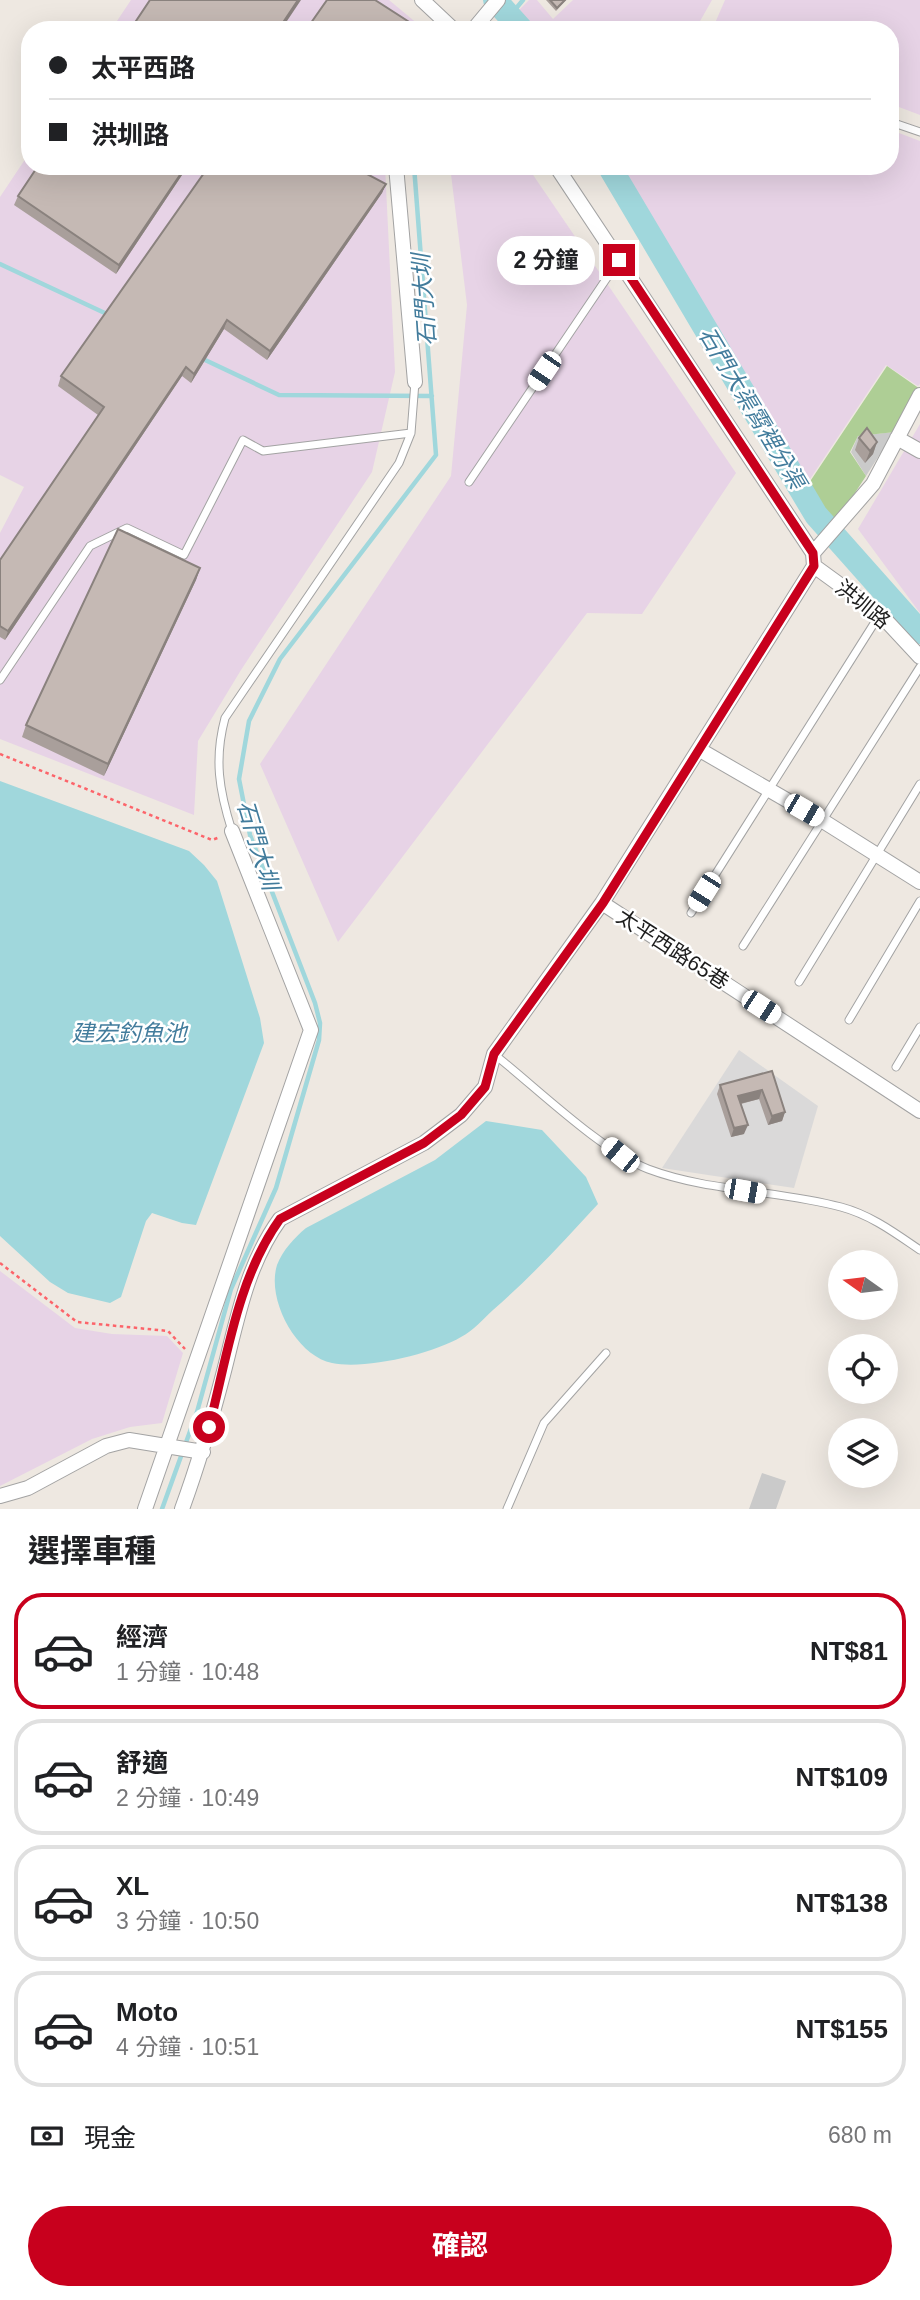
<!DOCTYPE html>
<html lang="zh-TW">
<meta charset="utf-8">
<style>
body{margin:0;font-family:Arial,"Noto Sans TC",sans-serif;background:#f6f6f6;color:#202124;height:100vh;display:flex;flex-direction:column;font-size:26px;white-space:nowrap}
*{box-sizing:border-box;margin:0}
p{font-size:23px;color:#757577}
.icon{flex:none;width:38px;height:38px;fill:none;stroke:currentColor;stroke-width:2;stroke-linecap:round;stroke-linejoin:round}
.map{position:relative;height:1509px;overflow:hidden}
.panel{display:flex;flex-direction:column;background:#fff;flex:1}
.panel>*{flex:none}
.banner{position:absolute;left:21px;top:21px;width:878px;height:154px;border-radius:28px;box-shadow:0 7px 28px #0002;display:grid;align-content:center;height:154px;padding:0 28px;background:#fff}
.needle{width:46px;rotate:284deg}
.buttons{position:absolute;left:828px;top:1250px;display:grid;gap:14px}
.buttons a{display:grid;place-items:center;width:70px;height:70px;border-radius:50%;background:#fff;box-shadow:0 7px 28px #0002;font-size:35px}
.end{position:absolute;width:32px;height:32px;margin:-16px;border:9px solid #c8001d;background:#fff;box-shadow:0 0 0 4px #fff}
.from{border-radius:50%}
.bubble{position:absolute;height:49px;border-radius:24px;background:#fff;box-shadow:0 7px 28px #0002;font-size:23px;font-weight:700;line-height:49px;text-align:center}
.car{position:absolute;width:21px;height:42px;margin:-21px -10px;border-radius:9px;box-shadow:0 0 5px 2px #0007;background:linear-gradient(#fff 24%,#345 0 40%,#fff 0 76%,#345 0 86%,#fff 0)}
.banner b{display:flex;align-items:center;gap:24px;height:66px;font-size:26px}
.banner b+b{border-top:2px solid #e0e0e0}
.banner i{width:18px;height:18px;background:#202124}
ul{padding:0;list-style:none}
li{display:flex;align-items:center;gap:21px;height:116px;margin:0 14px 10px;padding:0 14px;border:4px solid #e0e0e0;border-radius:28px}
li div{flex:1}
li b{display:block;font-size:26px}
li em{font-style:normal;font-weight:700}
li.on{border-color:#c8001d}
li>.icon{width:63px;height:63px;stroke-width:1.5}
h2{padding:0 28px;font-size:32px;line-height:84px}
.pay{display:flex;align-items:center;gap:18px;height:77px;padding:0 28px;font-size:26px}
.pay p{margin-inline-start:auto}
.primary-button{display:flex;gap:14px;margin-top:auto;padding:14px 28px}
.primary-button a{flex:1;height:80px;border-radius:42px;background:#c8001d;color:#fff;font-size:28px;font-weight:700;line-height:80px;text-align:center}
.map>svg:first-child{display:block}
</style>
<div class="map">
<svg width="920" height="1509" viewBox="0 0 920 1509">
<rect width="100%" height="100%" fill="#eee8e1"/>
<path fill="#dad9d9" d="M739,1050L818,1106L794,1188L662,1168Z"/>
<path fill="#e7d3e6" d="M131,0H389L425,30H111Z
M529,0H537L553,19L573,0H712L695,30H527L514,15Z
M725,0H920V115L891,104V30H712Z
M891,130L920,141V384L918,386L886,365L804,488L619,167L891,166Z
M30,152V166H385L395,372L372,472L241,670L198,741L194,815L0,739V533L24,487L0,475V197Z
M450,166H527L736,473L642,614L587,613L338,942L260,764L451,476L467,305Z
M920,424V613L858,529Z
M0,1271L75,1328L112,1334L167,1336L183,1353L162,1423L130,1427L92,1439L0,1486Z"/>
<path fill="#cacaca" d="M894,432L866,476L851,452L858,436Z
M762,1473L786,1481L776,1509H749Z"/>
<path fill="#aece95" d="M887,366L920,389L895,432L858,436L850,452L866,476L832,528L805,489Z"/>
<path fill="#a0d7dc" d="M0,781L189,851L204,865L217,881L260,1018L264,1043L196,1225L182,1223L152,1213L146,1221L121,1297L110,1303L68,1293L50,1282L0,1236Z
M486,1121L542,1130L586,1177L598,1204C564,1241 531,1277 493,1310C483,1319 473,1331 461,1337C432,1354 365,1370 332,1363C297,1356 266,1300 277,1265C283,1250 294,1238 306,1228L435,1160Z"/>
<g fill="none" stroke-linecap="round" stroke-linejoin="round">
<path stroke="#a0d7dc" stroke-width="4.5" d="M498,30L523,0
M0,264L109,315
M203,359L279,395L432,396
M162,1509L197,1412L231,1289L276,1188L319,1040L320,1023L315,1003L250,835L239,779L249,721L280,659L436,455L414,166"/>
<path stroke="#a0d7dc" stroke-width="24" d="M495,0L522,30
M609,166L816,515L920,632"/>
<g stroke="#a3a3a3" stroke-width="9">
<path id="lane" d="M891,122L920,132
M469,482L619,260
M0,680L90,546L127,528L184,555L243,440L263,451L411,433
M232,831C219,790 214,759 225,718L399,463L411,433L415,382
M691,913L880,614
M743,946L920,667
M799,982L920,784
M849,1020L920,901
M495,1055C537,1088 600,1150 648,1169C709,1192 778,1190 841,1207C871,1215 895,1233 920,1250
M896,1067L920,1027
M507,1509L544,1423L606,1353"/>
</g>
<g stroke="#a3a3a3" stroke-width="16">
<path id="street" d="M422,0L454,30
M473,30L498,0
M396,166L415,382
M556,166L813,553L814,566L880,614L920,657
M897,438L920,451
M813,553L873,484L920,395
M700,750L823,821L920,882
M602,903L920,1111
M0,1496L28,1488L106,1446L129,1440L203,1452
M145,1509L311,1030L232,831
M182,1509C198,1465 211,1421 223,1375C237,1321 246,1266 280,1219L424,1143L461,1115L485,1087L494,1054L602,903L814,566"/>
</g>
<path stroke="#fc646a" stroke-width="2.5" stroke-dasharray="3.5 3.5" stroke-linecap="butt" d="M0,754L212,840L220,837
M0,1263L77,1322L168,1331L185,1349"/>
<use href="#lane" stroke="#fff" stroke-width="7"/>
<use href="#street" stroke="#fff" stroke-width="14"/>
</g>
<path fill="#a99f9b" d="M546,0H566L556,11Z
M188,166L116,274L14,205L18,196Z
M386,184L382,193L267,360L224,329L191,383L182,376L5,640L0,637V560L98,415L58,386L61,376Z
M859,438L877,442L873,454L865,463L855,450Z
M200,568L196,580L104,776L22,737L26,725Z
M772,1071L785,1112L782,1121L768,1125L759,1099L741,1104L744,1134L731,1137L717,1094L720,1085Z"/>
<path fill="#8a827e" d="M298,0H301L281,30H278Z
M186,166H188L116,274L119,265Z
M386,184L382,193L267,360L270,351Z
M227,320L224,329L191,383L194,374Z
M186,367L182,376L5,640L8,631Z
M877,442L873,454L865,463L870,451Z
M200,568L196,580L104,776L108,764Z
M762,1090L759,1099L735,1105L738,1096Z
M785,1112L782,1121L768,1125L772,1116Z
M748,1125L744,1134L731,1137L734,1128Z"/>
<path fill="#c5b9b4" stroke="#8a827e" stroke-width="2" d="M150,0H298L278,30H130Z
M327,0H375L417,27L415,30H306Z
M550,0H565L557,8Z
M38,166H186L119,265L18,196Z
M209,166H352L386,184L270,351L227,320L194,374L186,367L8,631L0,626V560L104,407L61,376Z
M867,428L877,442L870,451L859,438Z
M118,529L200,568L108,764L26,725Z
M772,1071L785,1112L772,1116L762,1090L738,1096L748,1125L734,1128L720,1085Z"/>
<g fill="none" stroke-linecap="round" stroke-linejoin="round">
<path stroke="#c8001d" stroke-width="9" d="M209,1427C227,1358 237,1279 280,1219L424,1143L461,1115L485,1087L494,1054L603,903L814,566L813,553L619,260"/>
</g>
<g text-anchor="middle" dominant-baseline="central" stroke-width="5" stroke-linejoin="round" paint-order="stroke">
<g font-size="21" fill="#1c1c1c" stroke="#fff">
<text transform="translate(863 604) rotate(39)">洪圳路</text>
<text transform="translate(673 949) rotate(33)">太平西路65巷</text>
</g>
<g font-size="23" font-style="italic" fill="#427c9c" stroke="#fff">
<text transform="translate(424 300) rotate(-94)">石門大圳</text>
<text transform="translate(752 408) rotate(59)">石門大渠霄裡分渠</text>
<text transform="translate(258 845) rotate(73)">石門大圳</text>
<text x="129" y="1033">建宏釣魚池</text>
</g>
</g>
</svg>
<div class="buttons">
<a><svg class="needle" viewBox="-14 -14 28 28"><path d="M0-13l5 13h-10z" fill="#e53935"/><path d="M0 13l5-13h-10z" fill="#757577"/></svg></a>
<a><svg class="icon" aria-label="locate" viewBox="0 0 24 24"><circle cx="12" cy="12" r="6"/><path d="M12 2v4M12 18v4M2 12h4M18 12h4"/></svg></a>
<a><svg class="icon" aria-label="layers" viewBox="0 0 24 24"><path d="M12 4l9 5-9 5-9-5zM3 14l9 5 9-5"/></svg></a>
</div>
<i class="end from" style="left:209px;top:1427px"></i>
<i class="end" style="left:619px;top:260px"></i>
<div class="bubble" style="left:497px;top:236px;width:98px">2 分鐘</div>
<i class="car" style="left:544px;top:371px;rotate:214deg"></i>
<i class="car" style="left:804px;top:810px;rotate:120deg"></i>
<i class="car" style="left:704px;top:892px;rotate:212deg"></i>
<i class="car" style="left:761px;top:1007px;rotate:123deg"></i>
<i class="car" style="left:620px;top:1155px;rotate:309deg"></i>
<i class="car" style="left:745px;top:1191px;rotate:100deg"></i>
<div class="banner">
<b><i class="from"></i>太平西路</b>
<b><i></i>洪圳路</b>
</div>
</div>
<section class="panel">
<h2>選擇車種</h2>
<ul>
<li class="on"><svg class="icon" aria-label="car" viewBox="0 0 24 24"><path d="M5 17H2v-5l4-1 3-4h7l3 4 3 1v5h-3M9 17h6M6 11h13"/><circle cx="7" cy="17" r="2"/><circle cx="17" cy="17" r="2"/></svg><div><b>經濟</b><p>1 分鐘 · 10:48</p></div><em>NT$81</em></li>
<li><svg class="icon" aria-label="car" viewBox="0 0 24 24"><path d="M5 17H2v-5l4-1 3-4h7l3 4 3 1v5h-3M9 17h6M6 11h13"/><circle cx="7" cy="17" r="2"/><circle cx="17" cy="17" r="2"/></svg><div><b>舒適</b><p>2 分鐘 · 10:49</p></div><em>NT$109</em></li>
<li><svg class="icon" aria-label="car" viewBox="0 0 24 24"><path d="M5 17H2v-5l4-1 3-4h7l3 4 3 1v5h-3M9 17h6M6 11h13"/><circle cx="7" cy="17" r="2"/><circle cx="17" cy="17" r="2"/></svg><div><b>XL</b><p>3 分鐘 · 10:50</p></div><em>NT$138</em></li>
<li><svg class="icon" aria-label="car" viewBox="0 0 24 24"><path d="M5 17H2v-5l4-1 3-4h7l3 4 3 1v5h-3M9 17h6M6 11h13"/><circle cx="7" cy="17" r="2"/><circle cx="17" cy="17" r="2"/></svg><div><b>Moto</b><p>4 分鐘 · 10:51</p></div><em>NT$155</em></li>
</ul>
<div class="pay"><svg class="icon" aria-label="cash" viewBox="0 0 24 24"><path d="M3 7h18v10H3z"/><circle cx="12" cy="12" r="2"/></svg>現金<p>680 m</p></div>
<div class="primary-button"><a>確認</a></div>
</section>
